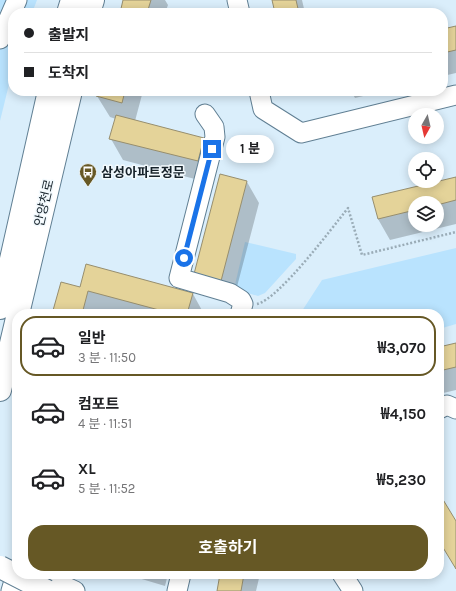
<!DOCTYPE html>
<html lang="ko">
<meta charset="utf-8">
<style>
body{margin:0;font-family:Karla,"Noto Sans KR",sans-serif;background:#f6f6f6;color:#202124;height:100vh;display:flex;flex-direction:column;font-size:15px;white-space:nowrap}
*{box-sizing:border-box;margin:0}
p{font-size:13px;color:#757577}
.icon{flex:none;width:22px;height:22px;fill:none;stroke:currentColor;stroke-width:2;stroke-linecap:round;stroke-linejoin:round}
.map{position:relative;flex:1;overflow:hidden}
.sheet{position:absolute;left:12px;top:309px;width:432px;height:270px;display:flex;flex-direction:column;background:#fff;border-radius:16px;box-shadow:0 2px 10px #0003}
.sheet>*{flex:none}
.top-card{position:absolute;left:8px;top:8px;width:440px;height:88px;border-radius:16px;box-shadow:0 2px 10px #0003;display:grid;align-content:center;height:88px;padding:0 16px;background:#fff}
.needle{width:26px;rotate:188deg}
.controls{position:absolute;left:408px;top:108px;display:grid;gap:8px}
.controls a{display:grid;place-items:center;width:36px;height:36px;border-radius:50%;background:#fff;box-shadow:0 2px 10px #0003;font-size:20px}
.end{position:absolute;width:18px;height:18px;margin:-9px;border:5px solid #1a73e8;background:#fff;box-shadow:0 0 0 2px #fff}
.from{border-radius:50%}
.bubble{position:absolute;height:28px;border-radius:14px;background:#fff;box-shadow:0 2px 10px #0003;font-size:13px;font-weight:700;line-height:28px;text-align:center}
.top-card b{display:flex;align-items:center;gap:14px;height:38px;font-size:15px}
.top-card b+b{border-top:1px solid #e0e0e0}
.top-card i{width:10px;height:10px;background:#202124}
ul{padding:7px 0 0;list-style:none}
li{display:flex;align-items:center;gap:12px;height:60px;margin:0 8px 6px;padding:0 8px;border:2px solid transparent;border-radius:16px}
li div{flex:1}
li b{display:block;font-size:15px}
li em{font-style:normal;font-weight:700}
li.on{border-color:#665825}
li>.icon{width:36px;height:36px;stroke-width:1.5}
.button{display:flex;gap:8px;margin-top:auto;padding:8px 16px}
.button a{flex:1;height:46px;border-radius:16px;background:#665825;color:#fff;font-size:16px;font-weight:700;line-height:46px;text-align:center}
.map>svg:first-child{display:block}
</style>
<div class="map">
<svg width="456" height="591" viewBox="0 0 456 591">
<rect width="100%" height="100%" fill="#daeefb"/>
<path fill="#b9e3fe" d="M0,0H37L32,13H13V68L0,121Z
M245,242L296,254V259L265,293L258,296L234,289Z
M456,248V324L439,329V314H300L322,280Z"/>
<path fill="#0003" fill-rule="evenodd" d="M124,0H165L168,5L165,13H121Z
M273,0H302L305,13H276Z
M456,27V73L443,76V30Z
M99,91H143L135,121L203,139L216,160L210,183L123,160L111,139L116,119L110,117L97,96Z
M351,91H384L355,98Z
M456,178V224L390,240L378,219ZM415,203H437V225H415Z
M247,182L259,203L233,302L207,295Z
M81,288L193,294L204,314H107L101,312L100,314H53Z
M456,344V390L439,394V348Z
M125,574H168L165,586Z
M221,574H260L256,591H218Z"/>
<path fill="#e4d399" stroke="#978e6e" d="M123,0H151L147,13H120Z
M272,0H296L299,13H275Z
M456,26V50L443,53V29Z
M98,91H125L122,103L96,96Z
M116,115L204,138L198,161L109,139Z
M220,174L247,181L221,281L194,274Z
M456,177V200L437,205V203H415V210L378,219L372,197Z
M86,264L193,293L187,314H174L88,291L82,314H52L61,282L80,287Z
M456,343V367L439,371V347Z
M439,493L456,521V569L439,541Z
M220,574H244L241,591H217Z"/>
<g fill="none" stroke-linecap="round" stroke-linejoin="round">
<g stroke="#607f93" stroke-width="21">
<path id="minor" d="M237,0L240,13
M0,39L17,0
M259,91L263,109L301,133L456,95
M205,114L214,127L215,137L179,278L230,293L241,300L243,304L240,314
M439,409L447,405L456,409
M38,574L75,591
M342,574L353,591
M11,591L14,581L19,574
M177,591L181,574"/>
</g>
<g stroke="#607f93" stroke-width="24">
<path id="major" d="M68,13L72,0
M89,13L93,0
M0,308L49,91
M18,314L71,91
M0,390L17,318"/>
</g>
<path stroke="#9aacb7" stroke-width="2.5" stroke-dasharray="2 2" stroke-linecap="butt" d="M257,304C279,299 332,228 348,208L362,255L456,232"/>
<use href="#minor" stroke="#fff" stroke-width="19"/>
<use href="#major" stroke="#fff" stroke-width="22"/>
<g stroke="#607f93" stroke-width="24" stroke-linecap="butt">
<path id="major-bridge" d="M0,567L47,591"/>
</g>
<use href="#major-bridge" stroke="#fff" stroke-width="22"/>
</g>
<g fill="none" stroke-linecap="round" stroke-linejoin="round">
<path stroke="#1a73e8" stroke-width="5" d="M184,258L212,149"/>
</g>
<defs>
<g id="bus-pin" transform="scale(0.9)"><path d="M0 17L-7.5 6A9.5 9.5 0 1 1 7.5 6Z" fill="#665825" stroke="#f2f9fd"/><path d="M-5-6H5V4H4V6H2V4H-2V6H-4V4H-5ZM-3.5-4V0h7V-4ZM-3.5 1.2v1.5H-2V1.2ZM2 1.2v1.5H3.5V1.2Z" fill="#fff"/></g>
</defs>
<g fill-rule="evenodd">
<use href="#bus-pin" x="88" y="172"/>
</g>
<g text-anchor="middle" dominant-baseline="central" stroke-width="3" stroke-linejoin="round" paint-order="stroke">
<g font-size="13" font-weight="bold" fill="#16222a" stroke="#f2f9fd" text-anchor="start">
<text x="101" y="172">삼성아파트정문</text>
</g>
<g font-size="13" fill="#16222a" stroke="#f2f9fd">
<text transform="translate(44 203) rotate(-77)">안양천로</text>
</g>
</g>
</svg>
<div class="controls">
<a><svg class="needle" viewBox="-14 -14 28 28"><path d="M0-13l5 13h-10z" fill="#e53935"/><path d="M0 13l5-13h-10z" fill="#757577"/></svg></a>
<a><svg class="icon" aria-label="locate" viewBox="0 0 24 24"><circle cx="12" cy="12" r="6"/><path d="M12 2v4M12 18v4M2 12h4M18 12h4"/></svg></a>
<a><svg class="icon" aria-label="layers" viewBox="0 0 24 24"><path d="M12 4l9 5-9 5-9-5zM3 14l9 5 9-5"/></svg></a>
</div>
<i class="end from" style="left:184px;top:258px"></i>
<i class="end" style="left:212px;top:149px"></i>
<div class="bubble" style="left:226px;top:135px;width:48px">1 분</div>
<div class="top-card">
<b><i class="from"></i>출발지</b>
<b><i></i>도착지</b>
</div>
<section class="sheet">
<ul>
<li class="on"><svg class="icon" aria-label="car" viewBox="0 0 24 24"><path d="M5 17H2v-5l4-1 3-4h7l3 4 3 1v5h-3M9 17h6M6 11h13"/><circle cx="7" cy="17" r="2"/><circle cx="17" cy="17" r="2"/></svg><div><b>일반</b><p>3 분 · 11:50</p></div><em>₩3,070</em></li>
<li><svg class="icon" aria-label="car" viewBox="0 0 24 24"><path d="M5 17H2v-5l4-1 3-4h7l3 4 3 1v5h-3M9 17h6M6 11h13"/><circle cx="7" cy="17" r="2"/><circle cx="17" cy="17" r="2"/></svg><div><b>컴포트</b><p>4 분 · 11:51</p></div><em>₩4,150</em></li>
<li><svg class="icon" aria-label="car" viewBox="0 0 24 24"><path d="M5 17H2v-5l4-1 3-4h7l3 4 3 1v5h-3M9 17h6M6 11h13"/><circle cx="7" cy="17" r="2"/><circle cx="17" cy="17" r="2"/></svg><div><b>XL</b><p>5 분 · 11:52</p></div><em>₩5,230</em></li>
</ul>
<div class="button"><a>호출하기</a></div>
</section>
</div>
